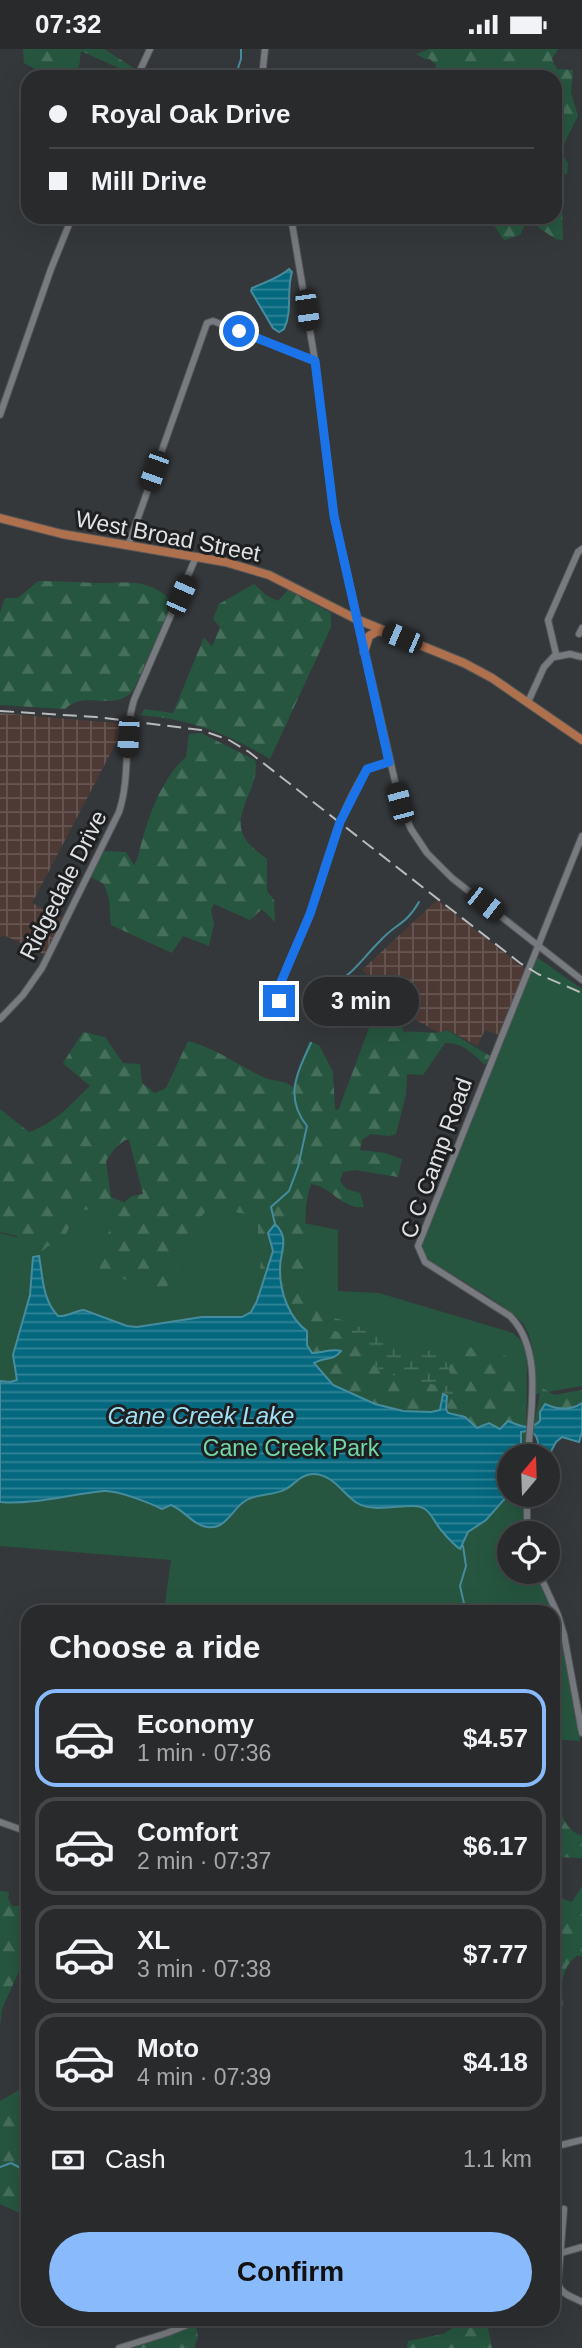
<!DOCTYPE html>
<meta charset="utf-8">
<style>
body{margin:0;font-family:Arial,sans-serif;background:#303234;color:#f1f3f6;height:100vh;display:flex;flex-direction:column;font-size:26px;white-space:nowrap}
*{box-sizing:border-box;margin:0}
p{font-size:23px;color:#a5a7a9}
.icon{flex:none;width:38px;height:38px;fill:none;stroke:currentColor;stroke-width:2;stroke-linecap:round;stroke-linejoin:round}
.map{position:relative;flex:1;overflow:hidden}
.sheet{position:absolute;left:21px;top:1556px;width:539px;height:721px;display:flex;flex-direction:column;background:#282a2c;border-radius:21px;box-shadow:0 7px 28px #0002,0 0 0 2px #444648}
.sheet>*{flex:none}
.top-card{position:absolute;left:21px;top:21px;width:541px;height:154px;border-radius:21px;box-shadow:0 7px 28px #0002,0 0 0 2px #444648;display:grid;align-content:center;height:154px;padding:0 28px;background:#282a2c}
.needle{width:46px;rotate:19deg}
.tools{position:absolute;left:497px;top:1395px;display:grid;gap:14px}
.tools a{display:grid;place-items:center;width:63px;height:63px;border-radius:50%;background:#282a2c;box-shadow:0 7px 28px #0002,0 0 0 2px #444648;font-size:35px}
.end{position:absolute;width:32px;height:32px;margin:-16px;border:9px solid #1a73e8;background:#fff;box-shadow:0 0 0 4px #fff}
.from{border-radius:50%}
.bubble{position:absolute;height:49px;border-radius:24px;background:#282a2c;box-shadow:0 7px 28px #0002,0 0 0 2px #444648;font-size:23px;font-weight:700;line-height:49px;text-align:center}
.car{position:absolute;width:21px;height:42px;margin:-21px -10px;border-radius:9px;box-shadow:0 0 5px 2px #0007;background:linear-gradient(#222 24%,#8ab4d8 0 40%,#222 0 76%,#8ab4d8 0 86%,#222 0)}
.top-card b{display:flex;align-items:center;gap:24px;height:66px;font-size:26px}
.top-card b+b{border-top:2px solid #444648}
.top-card i{width:18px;height:18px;background:#f1f3f6}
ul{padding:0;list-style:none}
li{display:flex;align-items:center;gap:21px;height:98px;margin:0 14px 10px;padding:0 14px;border:4px solid #444648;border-radius:21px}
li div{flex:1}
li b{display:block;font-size:26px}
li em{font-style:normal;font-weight:700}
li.active{border-color:#88bafc}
li>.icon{width:63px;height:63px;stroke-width:1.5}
h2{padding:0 28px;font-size:32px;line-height:84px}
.pay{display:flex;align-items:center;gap:18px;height:77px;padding:0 28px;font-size:26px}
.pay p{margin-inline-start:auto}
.cta{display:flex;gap:14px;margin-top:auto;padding:14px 28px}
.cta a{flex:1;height:80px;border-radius:42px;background:#88bafc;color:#111;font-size:28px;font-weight:700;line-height:80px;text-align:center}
.status{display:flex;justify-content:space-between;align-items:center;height:49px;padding:0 35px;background:#282a2c;direction:ltr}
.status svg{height:19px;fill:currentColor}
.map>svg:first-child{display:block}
</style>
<div class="status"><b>07:32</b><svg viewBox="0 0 49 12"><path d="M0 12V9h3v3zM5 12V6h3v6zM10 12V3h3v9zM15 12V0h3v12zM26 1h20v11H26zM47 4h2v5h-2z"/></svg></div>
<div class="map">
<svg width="582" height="2299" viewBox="0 0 582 2299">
<defs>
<pattern id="industrial-grid" width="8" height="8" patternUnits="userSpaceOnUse" patternTransform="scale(1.75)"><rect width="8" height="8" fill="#4e3a35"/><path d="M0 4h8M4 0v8" fill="none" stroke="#675652"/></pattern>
<pattern id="forest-firs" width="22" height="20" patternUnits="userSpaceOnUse" patternTransform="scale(1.75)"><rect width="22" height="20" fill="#265640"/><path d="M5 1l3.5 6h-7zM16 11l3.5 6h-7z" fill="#456e5b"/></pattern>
<pattern id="wetland-marsh" width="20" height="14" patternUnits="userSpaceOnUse" patternTransform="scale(1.75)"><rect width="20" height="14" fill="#265640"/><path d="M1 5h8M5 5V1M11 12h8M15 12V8" fill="none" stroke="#456e5b"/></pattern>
<pattern id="water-rules" width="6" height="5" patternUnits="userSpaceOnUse" patternTransform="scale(1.75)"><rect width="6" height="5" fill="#04687f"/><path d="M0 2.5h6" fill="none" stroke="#348497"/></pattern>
</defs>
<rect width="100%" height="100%" fill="#35383b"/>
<path fill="url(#industrial-grid)" d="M0,664L126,675L32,854L64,870L45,906L6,887L0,888Z
M437,851L525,920L499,986L485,981L477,997L447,980L440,984L414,970L362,921Z"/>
<path fill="#265640" d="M538,909L582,940V1337L536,1345C535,1324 536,1295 524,1276C515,1261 449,1224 430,1212L423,1203V1190L534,913Z
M84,1136L125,1154L200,1163L211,1155L338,1181V1242L379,1244L513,1284L525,1295L527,1305L526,1407H509V1446H525V1484H509V1522L535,1523L560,1577L580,1692L553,1690V1563H164L171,1511L0,1497V1184L31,1192Z"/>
<path fill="url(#forest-firs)" d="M23,0H104L134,19L132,25L81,2L79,18L73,28H38L35,20L24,14Z
M430,0H558L552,10L557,20L573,21L571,43L578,67L560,102L568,114L567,125L555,124V28H449L435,20L436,16L430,10H425L416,5Z
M555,139L562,154L563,191L556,190L539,179L536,168H555Z
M488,168H532L527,172L520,186L504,191Z
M38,532C57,532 75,533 94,534C127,535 146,527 173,553L133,642C111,664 87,640 65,660L0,656V564L5,549H18Z
M254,535L266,546L278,552L288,541L331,564V578L270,710C229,685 189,670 141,666L144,660L173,664L204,588L212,598L220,578L213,570L219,555Z
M201,684L255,711C262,736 228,767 246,791C251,798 260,804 267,810V842L274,851L275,873L262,860L250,871L214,855L211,861L214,875L209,897L183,887L172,904L111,876L109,850L104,835L91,828L103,802L126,803L134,816C140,806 140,796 144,785C152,758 165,726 186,708L189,685Z
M387,947L405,964L407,976L402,978L404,983C418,981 436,987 447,981L490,1007L485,1016C473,1005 463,993 445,994L423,1026L407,1025L406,1045L396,1085L389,1087L371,1085L362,1091L360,1101L385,1104L402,1110L398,1128L355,1121L343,1123L340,1132L346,1140L360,1144L364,1158C341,1160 332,1138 311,1135C302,1162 306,1184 308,1212C309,1229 301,1237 308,1256L326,1264L331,1280L354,1290L377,1319L393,1326L436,1336L443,1345L454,1343C453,1327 445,1315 443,1299C472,1297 496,1298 521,1316L524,1341L523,1378L509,1372L500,1380L494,1376L477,1379L465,1368L448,1364L446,1360L447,1352L441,1351V1361L431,1363L403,1362L375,1355L333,1336L314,1314L320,1311L332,1310L335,1300L325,1304H312L307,1296V1282L300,1277L286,1254L280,1218L283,1207L274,1175L268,1184L273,1202L257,1252L256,1246L264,1193L258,1186V1168L213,1158L203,1165L163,1246L100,1220C97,1208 118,1153 132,1147C135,1146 139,1146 143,1145L129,1091H125L115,1099L106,1112L112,1156L110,1166L78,1159L61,1196L48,1197L42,1202L20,1195L17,1187L0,1183V1060L29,1083C55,1074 70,1056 90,1037L63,1014L83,983L105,988L123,1014L140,1015L142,1034L155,1044L166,1039L188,992C216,999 237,1016 263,1028C273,1033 283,1030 293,1038L309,992L319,996L333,1023L335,1061L339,1060L343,1049L379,952Z
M541,1338L554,1346L582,1341V1354L569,1360L555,1359L534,1377Z
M556,1750C561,1765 566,1782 582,1787V1809L553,1808V1751Z
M562,1830L557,1848L572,1853L582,1837V1908L578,1906C560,1918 561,1938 563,1957L553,1962V1831Z
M0,1842L9,1843L8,1849L12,1857H28V1902L2,1960L0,1977Z
M28,2036V2079L24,2081L26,2108L28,2109V2168L0,2155V2052Z
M456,2270H486L492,2299H407L408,2292L443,2285L456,2277Z
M196,2276L198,2288L194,2299H131Z"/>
<path fill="url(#wetland-marsh)" d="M326,1265L418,1301L428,1302L443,1299C445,1315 453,1327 454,1343L447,1351V1347L436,1336L393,1326L377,1319L355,1290L331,1280Z"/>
<path fill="url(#water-rules)" stroke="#468c9d" stroke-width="2" d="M289,220L292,223C286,242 293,261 284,280L279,283L273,279L251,242L252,239C262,235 282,227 289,220Z
M275,1175C291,1190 279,1204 280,1222C280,1243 289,1269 307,1282V1296L312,1304C322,1304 332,1299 341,1302C334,1312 324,1308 314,1314L333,1336L375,1355L403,1362L431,1363L440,1361L443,1345L447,1347L446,1360L448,1364L465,1368L477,1379L489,1374L500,1380L508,1372C520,1377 530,1382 540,1372V1363L545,1355C558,1361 570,1362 582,1354V1383L579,1393L562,1388L556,1393L548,1408L537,1407C540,1393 538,1379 521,1383V1407H509V1445L486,1471L468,1483L460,1500C453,1495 446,1487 441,1481C435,1474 432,1465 425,1460C412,1451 377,1466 357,1454C343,1445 333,1425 313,1425C301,1425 295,1435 286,1440C274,1447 256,1444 245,1452C232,1460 226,1481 207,1478C193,1476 184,1461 171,1456L162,1460C150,1454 117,1441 104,1442C69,1445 35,1456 0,1453V1332L10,1333L17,1331L13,1306L30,1246L33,1208L39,1207C43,1228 42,1250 58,1267C67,1268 74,1262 84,1261L127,1277L137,1278L202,1268H242L251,1263L257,1252L273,1202L268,1184Z"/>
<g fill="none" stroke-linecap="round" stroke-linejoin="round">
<path stroke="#468c9d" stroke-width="2" d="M235,28L241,10V0
M331,938C356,922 360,912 380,892C396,874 405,877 419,853
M275,1175L271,1158L289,1142L298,1118L307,1077C284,1048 297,1024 311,994
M463,1497L466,1517L460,1537L466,1563
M0,2118L11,2114L28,2123"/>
<g stroke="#535558" stroke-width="8">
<path id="minor" d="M137,28L150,0
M262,28L265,0
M291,168L315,312L334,467L400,754L411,780L427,804L452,829L582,931
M0,366L51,220L72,168
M128,497L207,274L213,272L315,312
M579,585L582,579
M555,608L570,605L582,608
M528,653L544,618L556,605L548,571L578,503L582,500
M279,957C278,925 299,895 310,865C326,816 338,764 367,720L389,713
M0,970L23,946L42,919L119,763C131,727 123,687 134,651L196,508
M528,1407C530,1363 544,1301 510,1267L425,1213L418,1197L582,787
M527,1484V1446
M538,1522L558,1566L564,1586L582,1684
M0,1773L28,1783
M553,2098L582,2091
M564,2160L558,2234C560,2245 573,2248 582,2253
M561,2204L582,2198
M119,2299L167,2284L202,2270"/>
</g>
<g stroke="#535558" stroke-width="10">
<path id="major" d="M0,469L62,485L225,513L269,526L356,570L464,614L492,629L582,691
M364,603L369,587L378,582L383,583"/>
</g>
<use href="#minor" stroke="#777a7e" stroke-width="6"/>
<use href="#major" stroke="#af704e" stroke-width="8"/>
<path stroke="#b8babc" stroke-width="2" stroke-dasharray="14 7" stroke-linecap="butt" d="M0,662L96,668L201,681L229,691L249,703L520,914L538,925L582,944"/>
</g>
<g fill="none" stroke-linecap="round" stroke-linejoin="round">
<path stroke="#1a73e8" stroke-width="9" d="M239,282L315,312L334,467L389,713L367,720L340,773L310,865L278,940L279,952"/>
</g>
<g text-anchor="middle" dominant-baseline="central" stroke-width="6" stroke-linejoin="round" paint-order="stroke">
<g font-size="23" fill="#dfe1e3" stroke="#1e1f21">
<text transform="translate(168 487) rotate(11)">West Broad Street</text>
<text transform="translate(63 836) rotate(-63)">Ridgedale Drive</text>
<text transform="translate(436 1109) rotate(-70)">C C Camp Road</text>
</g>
<g font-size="23" fill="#72d6a7" stroke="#1e1f21">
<text x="291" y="1399">Cane Creek Park</text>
</g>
<g font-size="24" font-style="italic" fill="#a1e0f5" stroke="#1e1f21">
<text x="201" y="1366">Cane Creek Lake</text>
</g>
</g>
</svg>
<div class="tools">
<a><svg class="needle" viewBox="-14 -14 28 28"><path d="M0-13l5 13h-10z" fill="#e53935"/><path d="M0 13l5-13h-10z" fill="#a5a7a9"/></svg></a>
<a><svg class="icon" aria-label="locate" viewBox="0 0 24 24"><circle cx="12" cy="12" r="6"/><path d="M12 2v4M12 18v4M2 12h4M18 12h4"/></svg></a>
</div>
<i class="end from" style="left:239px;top:282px"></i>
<i class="end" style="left:279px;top:952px"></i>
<div class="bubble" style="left:303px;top:928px;width:116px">3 min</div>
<i class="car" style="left:307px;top:261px;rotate:172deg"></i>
<i class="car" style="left:154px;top:422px;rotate:200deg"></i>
<i class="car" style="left:181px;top:546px;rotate:24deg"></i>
<i class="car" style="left:402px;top:589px;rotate:293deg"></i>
<i class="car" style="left:128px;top:688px;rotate:183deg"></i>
<i class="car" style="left:400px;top:754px;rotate:345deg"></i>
<i class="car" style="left:485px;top:855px;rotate:128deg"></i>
<div class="top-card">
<b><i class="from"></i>Royal Oak Drive</b>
<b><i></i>Mill Drive</b>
</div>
<section class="sheet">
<h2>Choose a ride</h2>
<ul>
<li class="active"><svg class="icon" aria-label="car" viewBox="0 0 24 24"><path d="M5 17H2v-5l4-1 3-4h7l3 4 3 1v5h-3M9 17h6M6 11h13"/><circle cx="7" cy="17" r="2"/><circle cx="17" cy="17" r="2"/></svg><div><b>Economy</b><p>1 min · 07:36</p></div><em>$4.57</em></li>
<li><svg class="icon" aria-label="car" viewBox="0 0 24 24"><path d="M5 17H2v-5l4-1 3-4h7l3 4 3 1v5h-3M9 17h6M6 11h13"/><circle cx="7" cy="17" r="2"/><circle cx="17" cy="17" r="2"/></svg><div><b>Comfort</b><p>2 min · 07:37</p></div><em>$6.17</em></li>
<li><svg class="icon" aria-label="car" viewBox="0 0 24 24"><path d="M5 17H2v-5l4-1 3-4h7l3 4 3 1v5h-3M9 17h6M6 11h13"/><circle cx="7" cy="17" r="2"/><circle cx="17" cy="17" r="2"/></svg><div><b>XL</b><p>3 min · 07:38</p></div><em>$7.77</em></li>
<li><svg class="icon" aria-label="car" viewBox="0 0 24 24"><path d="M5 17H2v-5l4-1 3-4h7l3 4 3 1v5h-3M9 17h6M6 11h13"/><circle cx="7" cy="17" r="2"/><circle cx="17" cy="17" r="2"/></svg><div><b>Moto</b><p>4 min · 07:39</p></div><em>$4.18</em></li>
</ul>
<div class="pay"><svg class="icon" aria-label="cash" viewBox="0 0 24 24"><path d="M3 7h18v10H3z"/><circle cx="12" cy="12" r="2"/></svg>Cash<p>1.1 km</p></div>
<div class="cta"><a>Confirm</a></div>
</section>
</div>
